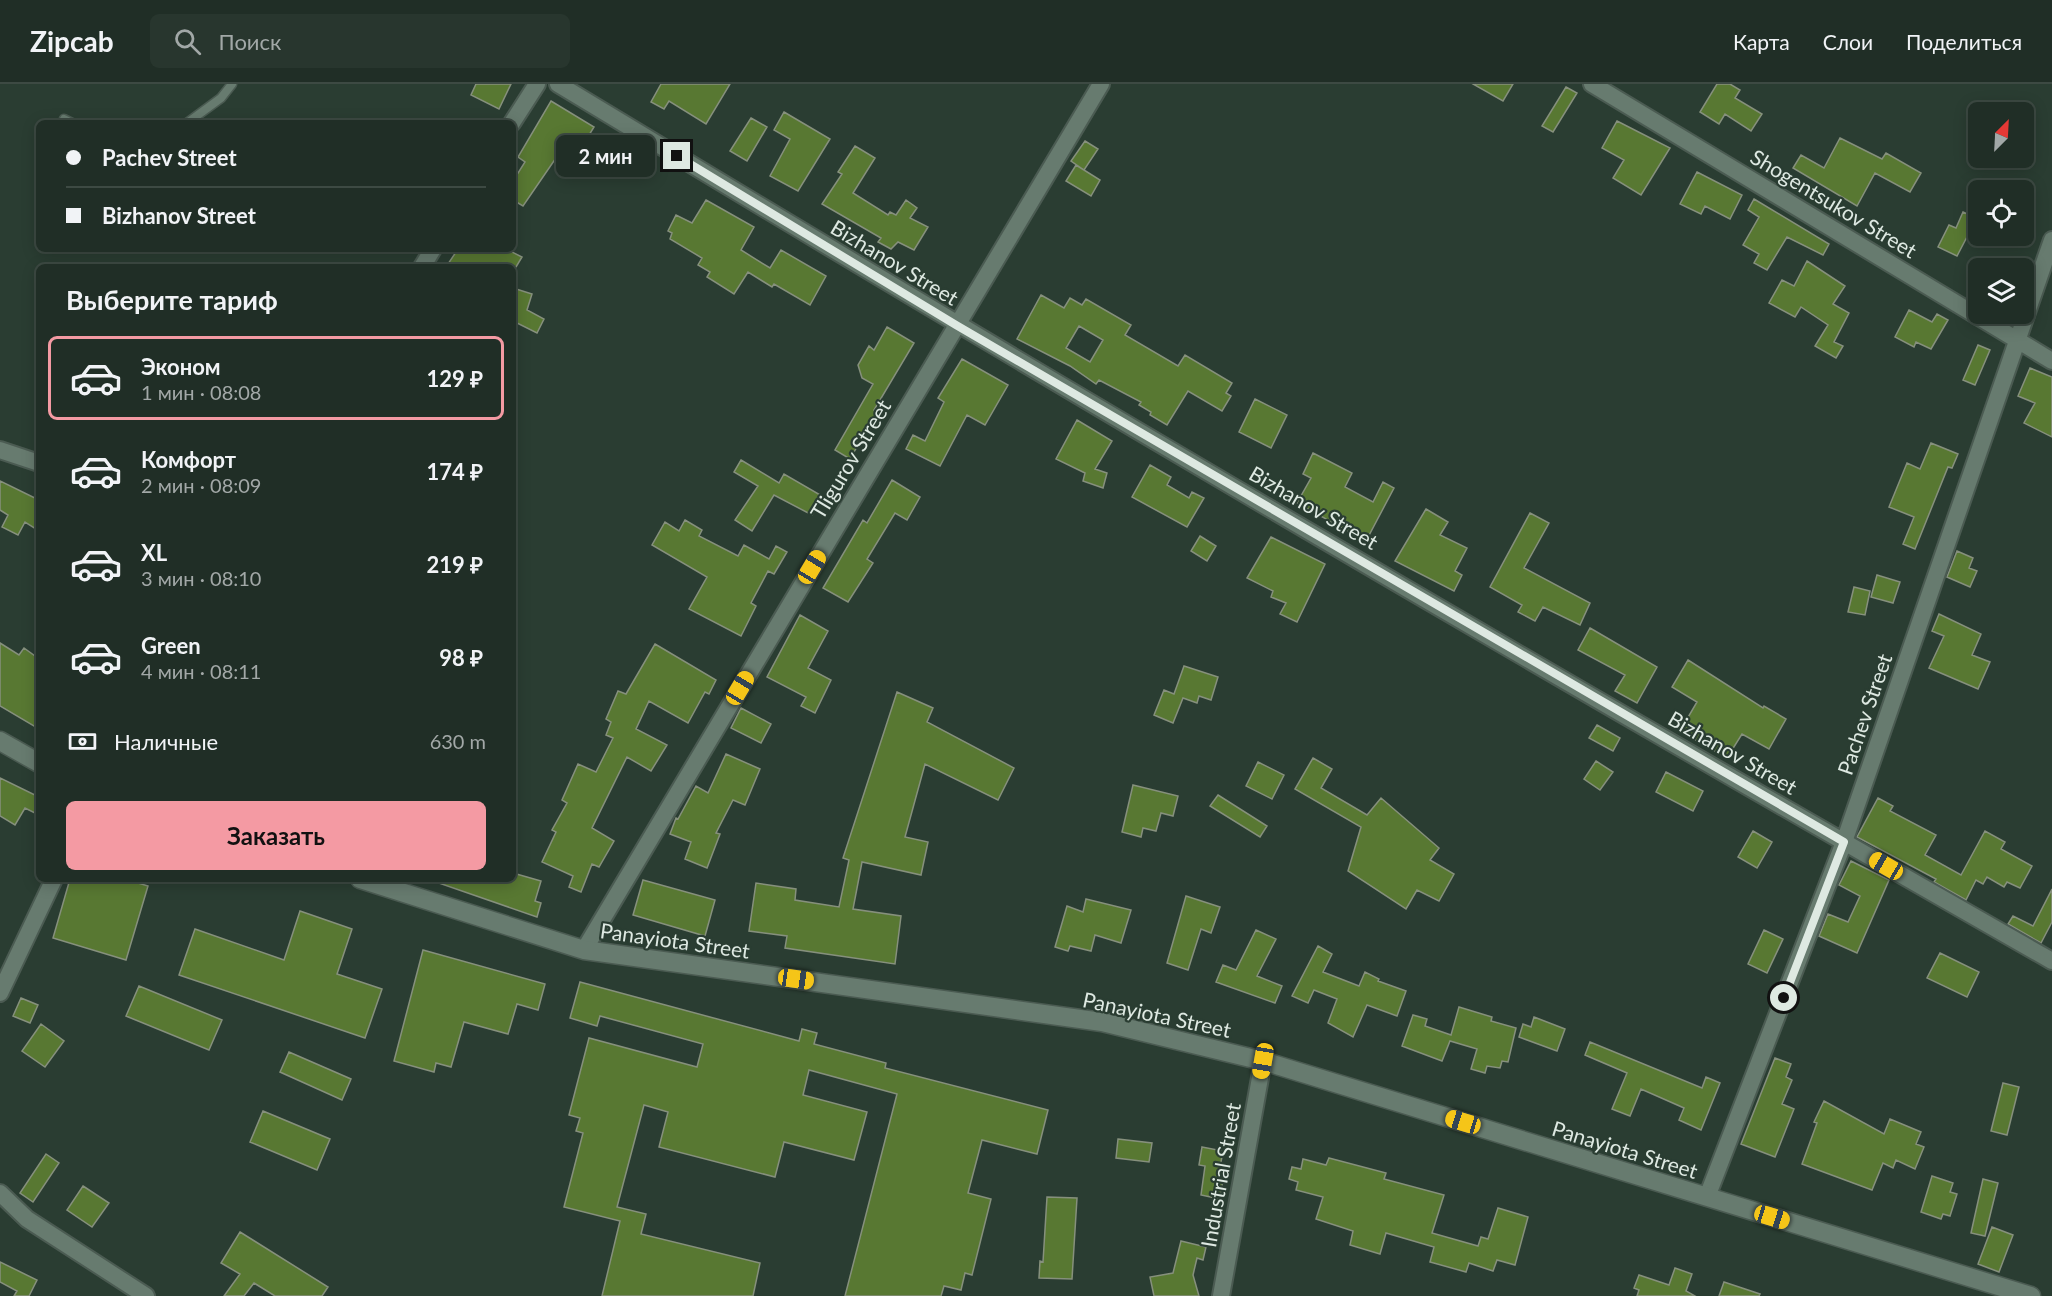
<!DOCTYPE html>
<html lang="ru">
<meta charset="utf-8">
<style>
body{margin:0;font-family:Lato,sans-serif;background:#28362e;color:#f1f3f6;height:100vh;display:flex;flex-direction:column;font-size:22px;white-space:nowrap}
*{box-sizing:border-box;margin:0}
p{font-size:20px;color:#a2a8a7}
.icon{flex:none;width:33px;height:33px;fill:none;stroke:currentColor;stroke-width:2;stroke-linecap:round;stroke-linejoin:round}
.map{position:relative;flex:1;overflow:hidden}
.panel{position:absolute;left:36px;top:180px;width:480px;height:618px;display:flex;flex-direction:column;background:#202e26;border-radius:9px;box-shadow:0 3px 15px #0003,0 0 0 2px #3d4a43}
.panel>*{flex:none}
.top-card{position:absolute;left:36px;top:36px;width:480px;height:132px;border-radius:9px;box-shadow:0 3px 15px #0003,0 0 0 2px #3d4a43;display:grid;align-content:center;height:132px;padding:0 30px;background:#202e26}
.needle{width:39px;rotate:24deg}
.fabs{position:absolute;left:1968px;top:18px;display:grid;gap:12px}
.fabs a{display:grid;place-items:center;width:66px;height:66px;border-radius:9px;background:#202e26;box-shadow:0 3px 15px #0003,0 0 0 2px #3d4a43;font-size:30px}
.end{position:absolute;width:27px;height:27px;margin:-14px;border:8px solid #dee9e2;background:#111;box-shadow:0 0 0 3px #111}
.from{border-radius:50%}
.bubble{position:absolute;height:42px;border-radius:9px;background:#202e26;box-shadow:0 3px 15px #0003,0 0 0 2px #3d4a43;font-size:20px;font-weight:700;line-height:42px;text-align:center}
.car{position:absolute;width:18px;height:36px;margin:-18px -9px;border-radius:8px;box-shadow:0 0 4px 2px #0007;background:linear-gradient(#f5c518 24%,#345 0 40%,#f5c518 0 76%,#345 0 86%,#f5c518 0)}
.top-card b{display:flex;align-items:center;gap:21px;height:57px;font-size:22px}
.top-card b+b{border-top:2px solid #3d4a43}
.top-card i{width:15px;height:15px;background:#f1f3f6}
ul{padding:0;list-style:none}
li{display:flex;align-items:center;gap:18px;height:84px;margin:0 12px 9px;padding:0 18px;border:3px solid transparent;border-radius:9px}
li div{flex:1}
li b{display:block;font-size:22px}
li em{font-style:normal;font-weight:700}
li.current{border-color:#f49aa3}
li>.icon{width:54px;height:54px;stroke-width:1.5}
h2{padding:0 30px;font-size:27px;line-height:72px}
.pay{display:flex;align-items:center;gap:15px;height:66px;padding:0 30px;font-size:22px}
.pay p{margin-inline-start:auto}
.action{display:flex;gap:12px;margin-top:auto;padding:12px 30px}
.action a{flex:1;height:69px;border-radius:9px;background:#f49aa3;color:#111;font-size:24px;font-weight:700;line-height:69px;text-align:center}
header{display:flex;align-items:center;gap:36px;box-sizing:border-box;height:84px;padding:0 30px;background:#202e26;border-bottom:2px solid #3d4a43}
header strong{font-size:28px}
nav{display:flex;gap:33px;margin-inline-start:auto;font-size:21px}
.search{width:420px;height:54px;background:#28362e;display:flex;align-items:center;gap:15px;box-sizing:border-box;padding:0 21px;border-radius:9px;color:#a2a8a7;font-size:22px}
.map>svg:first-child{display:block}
</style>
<header>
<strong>Zipcab</strong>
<div class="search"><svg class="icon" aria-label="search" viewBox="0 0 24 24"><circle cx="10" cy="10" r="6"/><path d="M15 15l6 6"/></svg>Поиск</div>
<nav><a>Карта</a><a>Слои</a><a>Поделиться</a></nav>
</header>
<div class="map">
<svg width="2052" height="1212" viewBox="0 0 2052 1212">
<rect width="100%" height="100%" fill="#2a3d32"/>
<path fill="#587832" stroke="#86907d" stroke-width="1.5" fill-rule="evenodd" d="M476,0H511L499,25L471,11Z
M661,0H730L706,40L669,17L664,25L651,18Z
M1473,0H1513L1503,17Z
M1717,0H1730L1740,6L1735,14L1762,30L1751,47L1725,30L1719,40L1700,28Z
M1566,3L1577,9L1553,48L1542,42Z
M551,17L594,43L572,79L558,71L523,122L513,116V97L525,78L518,73Z
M784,28L830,55L798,107L770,92L790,55L774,46Z
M751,34L767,43L747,77L730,67Z
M1617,37L1670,64L1641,111L1613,94L1624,76L1602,64Z
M1840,54L1882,75L1886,69L1921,89L1910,108L1875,89L1857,122L1793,84L1801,71L1824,84Z
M1085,57L1098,65L1084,86L1071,77Z
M855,62L875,74L853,109L888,131L890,128L896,131L906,116L917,124L910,134L928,143L914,166L898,158L891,165L878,158L881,154L822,120L842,90L838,88Z
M1076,81L1100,96L1091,112L1066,97Z
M1697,88L1742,111L1730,135L1705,122L1701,130L1680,120Z
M1754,115L1829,160L1823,171L1787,153L1767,186L1754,179L1759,170L1743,161L1759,133L1748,126Z
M706,116L754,143L741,166L770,184L781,166L826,192L810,221L774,200L772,203L748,188L734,210L707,193L710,188L698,181L702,174L670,155L672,149L668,147L676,131L692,139Z
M1963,128L1978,135V150L1972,147L1970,152L1968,151L1957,172L1938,163L1949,141L1956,144Z
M458,165H506L522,173L516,183H446Z
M1807,177L1845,202L1833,220L1849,229L1834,258L1843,262L1836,274L1815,262L1828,241L1801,223L1795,233L1769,219L1782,196L1794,202Z
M513,204L532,210L527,226L544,235L537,249L513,237Z
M1041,211L1064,224L1070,214L1082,221L1086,215L1131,241L1125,251L1178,282L1185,271L1232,299L1226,309L1231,312L1222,327L1188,307L1167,341L1150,331L1151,328L1139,321L1141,318L1099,296L1096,300L1070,282L1017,255ZM1079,242L1103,256L1090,278L1066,264Z
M1909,226L1932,238L1937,230L1948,236L1931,265L1916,258L1914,263L1895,253Z
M887,243L914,259L874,326L877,328L850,375L835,366L873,300L862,294L858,281L869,262L874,266Z
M1978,261L1990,266L1975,301L1963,296Z
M962,275L1008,301L985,341L967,331L940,382L906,365L913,351L925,357L944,318L938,314Z
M2030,284L2052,293V353L2024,339L2035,319L2018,312Z
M1255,315L1287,331L1271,364L1239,348Z
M1077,336L1112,357L1095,385L1107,389L1103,404L1083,397L1085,389L1056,375Z
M1931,359L1958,370L1952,384L1948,383L1915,465L1903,460L1914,433L1889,423L1907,379L1920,385Z
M1313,369L1352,389L1345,403L1373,418L1383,398L1394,404L1366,457L1297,419L1311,394L1303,390Z
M741,376L779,399L784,390L822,412L812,431L774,411L752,447L735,436L758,402L734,388Z
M1150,381L1171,393L1167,401L1189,414L1192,408L1204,414L1187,443L1132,413Z
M892,396L920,413L907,436L895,429L867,475L873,479L848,518L823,504L863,436L867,439Z
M0,397L39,416V447L25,438L18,451L2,443L8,431L0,426Z
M1426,425L1448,438L1440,451L1467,464L1455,487L1462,491L1454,507L1395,477Z
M1530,429L1549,439L1524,484L1590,519L1580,541L1543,523L1535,537L1518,528L1522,521L1490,503Z
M685,436L702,446L699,452L738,472L744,461L769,475L776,462L787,468L774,490L768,487L751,519L756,522L741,552L689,525L707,493L652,461L665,438L679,447Z
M1200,452L1216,462L1207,477L1191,467Z
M1271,453L1325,480L1297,538L1280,530L1286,519L1271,513L1273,507L1247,494Z
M1957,467L1973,474L1969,484L1977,487L1970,503L1947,493Z
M1877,491L1900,498L1893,519L1871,513Z
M1854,503L1870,507L1865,531L1848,528Z
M1939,530L1981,550L1972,571L1990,578L1978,605L1929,584L1944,552L1932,547Z
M800,531L828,547L808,584L831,596L815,629L801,622L806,613L767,593Z
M1590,544L1657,583L1637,619L1615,607L1625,591L1578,566Z
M0,559L19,571L24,564L39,575V645L0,622Z
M655,560L716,596L709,610L705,608L688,639L649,617L636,645L667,661L651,687L627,673L592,744L614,757L599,783L592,780L581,808L569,803L573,792L542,778L556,748L552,746L567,719L562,716L578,680L596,688L613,654L606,651L611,638L606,635L618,607L626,610Z
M1688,576L1763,624L1764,622L1786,635L1769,665L1742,650L1727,674L1680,647L1697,618L1672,603Z
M1184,582L1218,593L1211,616L1199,612L1197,619L1183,614L1173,639L1154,631L1164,606L1174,610Z
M897,608L933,624L927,638L1014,684L998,716L925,680L905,753L928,758L921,791L862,778L853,825L901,832L895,880L785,864L787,852L749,847L756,799L796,805L795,816L839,823L849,776L843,774Z
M741,624L771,640L761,659L731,644Z
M1597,641L1620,654L1613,667L1589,654Z
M726,670L760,685L745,721L733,716L716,749L720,750L707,784L685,775L691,758L670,750L676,734L678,735L696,702L708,709Z
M1313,674L1332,685L1321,704L1367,731L1381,714L1439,764L1430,776L1454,790L1439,817L1417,806L1406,825L1348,787L1361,743L1295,705Z
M1596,677L1613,688L1600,706L1584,695Z
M1258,678L1284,691L1272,715L1246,702Z
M1666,688L1703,707L1693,727L1656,708Z
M0,694L39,713V731L25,724L15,741L0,732Z
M1133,701L1178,712L1173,732L1161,729L1156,747L1143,744L1141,753L1122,748Z
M1218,711L1267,742L1260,753L1210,722Z
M1878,714L1893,722L1890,727L1936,751L1925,771L1961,791L1985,747L2005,758L2001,765L2032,782L2020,804L2007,798L2004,803L1987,793L1983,800L1976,796L1966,816L1934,798L1936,795L1857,753Z
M1753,747L1772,758L1757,784L1738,773Z
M1851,777L1889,796L1857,869L1819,852L1828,830L1848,838L1860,812L1839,801Z
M513,789L541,797L535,817L541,819L537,833L433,797V795H513Z
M70,795H125L148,802L126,876L53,854Z
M643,796L715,816L705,852L633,831Z
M2052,805V838L2041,859L2008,840L2013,832L2033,842Z
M1186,812L1220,823L1211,849L1201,845L1188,886L1167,879Z
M1086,815L1131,826L1121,859L1095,851L1091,867L1070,862L1068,867L1055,863L1067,822L1083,828Z
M300,827L352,845L337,890L382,905L365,954L179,891L195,845L284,876Z
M1256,846L1276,855L1257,892L1282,902L1275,919L1216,898L1223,881L1236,886Z
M1764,846L1783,855L1767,889L1748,880Z
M1318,862L1332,870L1323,888L1359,902L1365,888L1379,895L1378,897L1406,907L1397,932L1367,921L1353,953L1328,939L1337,915L1314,906L1308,919L1292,912Z
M423,866L545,900L538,926L517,920L508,950L464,938L451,983L436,979L434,988L394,977Z
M1940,869L1979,888L1967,913L1927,894Z
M580,898L799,957L802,945L817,949L814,960L886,979L885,984L1048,1026L1037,1070L982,1056L968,1109L991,1115L972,1191L965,1189L961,1206L944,1202L941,1212H845L897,1010L809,986L803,1011L867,1028L854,1076L784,1058L775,1093L659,1063L668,1028L644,1021L617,1123L646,1130L641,1150L760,1179L753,1212H602L620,1137L564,1123L583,1049L576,1047L580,1034L569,1031L589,954L697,983L703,960L600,932L597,942L570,934Z
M139,902L222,936L209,966L126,932Z
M21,914L38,921L30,939L13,932Z
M1459,923L1492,933L1491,937L1516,944L1508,978L1502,977L1500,984L1487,982L1485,989L1471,985L1477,965L1450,957L1442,977L1402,962L1413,931L1427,935L1425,942L1451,951Z
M1534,933L1565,945L1557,967L1519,953L1523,940L1531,943Z
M41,940L64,957L45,983L22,967Z
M1590,958L1702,1004L1706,993L1720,999L1701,1046L1679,1036L1684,1024L1641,1005L1630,1032L1612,1025L1627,989L1585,971Z
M289,968L351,995L342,1016L280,988Z
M1775,974L1791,980L1786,993L1792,996L1782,1020L1794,1025L1775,1073L1741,1060Z
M2003,999L2019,1003L2007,1051L1991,1047Z
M1824,1017L1884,1050L1890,1035L1921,1048L1916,1060L1924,1063L1915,1085L1896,1076L1893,1084L1883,1079L1872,1106L1802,1080L1817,1039L1814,1038Z
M263,1027L330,1055L317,1086L250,1058Z
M1118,1055L1152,1059L1149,1078L1116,1074Z
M1202,1063L1223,1067L1219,1089H1224L1220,1115L1201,1111L1205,1082L1199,1081Z
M46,1070L59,1079L33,1118L20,1109Z
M1329,1074L1386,1089L1384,1095L1444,1111L1432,1149L1478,1162L1481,1153L1488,1155L1498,1124L1528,1133L1515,1181L1497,1176L1493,1187L1469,1179L1466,1188L1430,1178L1434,1163L1386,1149L1380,1170L1350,1161L1353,1147L1316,1135L1323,1113L1296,1106L1298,1098L1289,1095L1292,1083L1301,1085L1303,1075L1326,1081Z
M1932,1092L1953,1099L1950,1108L1957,1110L1950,1132L1943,1130L1941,1135L1921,1128Z
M1983,1095L1998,1099L1985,1152L1971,1149Z
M83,1102L109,1119L92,1143L67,1126Z
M1047,1113L1077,1114L1072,1195L1039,1194L1040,1177L1043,1178Z
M1992,1143L2013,1151L1999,1188L1978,1180Z
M240,1148L328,1203L322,1212H275L254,1199L244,1212H224L240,1190L221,1179Z
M1181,1157L1206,1163L1203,1176L1197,1174L1193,1191L1199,1212H1154L1150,1193L1173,1189Z
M0,1178L37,1196L29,1212H14L17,1207L0,1198Z
M1675,1184L1692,1190L1686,1207L1695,1212H1637L1639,1206L1634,1204L1639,1191L1669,1201Z
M1724,1198L1760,1210L1759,1212H1719Z"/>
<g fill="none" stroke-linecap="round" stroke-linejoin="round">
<g stroke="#4b5b52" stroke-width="11">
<path id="service" d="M64,35L72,39
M187,39L221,14L232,0"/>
</g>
<g stroke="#4b5b52" stroke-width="20">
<path id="minor" d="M558,0C1052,299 1550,591 2052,877
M1592,0L2052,277
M512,39L537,0
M422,183L433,165
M0,366L39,379
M584,866L1101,0
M0,909L54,795
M0,1109L27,1135L146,1212
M1707,1113L1844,758L2052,156
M1221,1212L1263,977"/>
</g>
<g stroke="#4b5b52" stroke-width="21">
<path id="tertiary" d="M0,657L39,679
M360,795L584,866L1102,938L1263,977L2031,1212"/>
</g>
<use href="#service" stroke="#677b6f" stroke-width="8"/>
<use href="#minor" stroke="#677b6f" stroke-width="16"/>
<use href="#tertiary" stroke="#677b6f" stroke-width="18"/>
</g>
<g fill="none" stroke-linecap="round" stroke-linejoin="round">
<path stroke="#dee9e2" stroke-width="8" d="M677,72L956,241L1844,758L1784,914"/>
</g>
<g text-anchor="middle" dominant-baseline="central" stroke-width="4.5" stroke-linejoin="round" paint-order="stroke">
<g font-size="21" fill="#dee9e2" stroke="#2a3d32">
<text transform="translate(1834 119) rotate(31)">Shogentsukov Street</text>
<text transform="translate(895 178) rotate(31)">Bizhanov Street</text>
<text transform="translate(850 375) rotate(-59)">Tligurov Street</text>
<text transform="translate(1314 423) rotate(30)">Bizhanov Street</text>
<text transform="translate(1864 630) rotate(-71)">Pachev Street</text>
<text transform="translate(1733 668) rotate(30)">Bizhanov Street</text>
<text transform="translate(675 856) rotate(8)">Panayiota Street</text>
<text transform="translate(1157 930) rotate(12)">Panayiota Street</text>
<text transform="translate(1625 1065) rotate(17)">Panayiota Street</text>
<text transform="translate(1220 1091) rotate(-80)">Industrial Street</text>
</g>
</g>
</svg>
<div class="fabs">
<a><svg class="needle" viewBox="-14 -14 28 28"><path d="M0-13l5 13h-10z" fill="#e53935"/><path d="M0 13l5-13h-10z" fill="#a2a8a7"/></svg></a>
<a><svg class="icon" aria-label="locate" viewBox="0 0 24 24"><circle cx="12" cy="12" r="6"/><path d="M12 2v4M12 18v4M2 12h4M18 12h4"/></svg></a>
<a><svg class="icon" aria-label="layers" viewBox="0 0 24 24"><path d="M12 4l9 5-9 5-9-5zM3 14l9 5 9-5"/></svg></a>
</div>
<i class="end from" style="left:1784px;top:914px"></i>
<i class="end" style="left:677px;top:72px"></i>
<div class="bubble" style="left:556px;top:51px;width:99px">2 мин</div>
<i class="car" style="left:812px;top:483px;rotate:31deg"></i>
<i class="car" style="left:740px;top:604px;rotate:31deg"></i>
<i class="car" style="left:1886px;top:782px;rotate:300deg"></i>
<i class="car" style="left:796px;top:895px;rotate:98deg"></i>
<i class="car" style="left:1263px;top:977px;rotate:190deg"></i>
<i class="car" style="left:1463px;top:1038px;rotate:287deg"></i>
<i class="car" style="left:1772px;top:1133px;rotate:107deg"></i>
<div class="top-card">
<b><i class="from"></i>Pachev Street</b>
<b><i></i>Bizhanov Street</b>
</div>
<section class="panel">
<h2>Выберите тариф</h2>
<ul>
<li class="current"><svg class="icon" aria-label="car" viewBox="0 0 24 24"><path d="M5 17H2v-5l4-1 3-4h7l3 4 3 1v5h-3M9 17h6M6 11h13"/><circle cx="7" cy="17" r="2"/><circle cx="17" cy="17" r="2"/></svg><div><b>Эконом</b><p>1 мин · 08:08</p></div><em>129 ₽</em></li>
<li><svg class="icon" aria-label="car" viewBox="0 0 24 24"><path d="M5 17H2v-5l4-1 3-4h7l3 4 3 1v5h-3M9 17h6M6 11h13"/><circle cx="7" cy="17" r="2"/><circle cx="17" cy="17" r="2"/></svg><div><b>Комфорт</b><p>2 мин · 08:09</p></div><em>174 ₽</em></li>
<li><svg class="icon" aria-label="car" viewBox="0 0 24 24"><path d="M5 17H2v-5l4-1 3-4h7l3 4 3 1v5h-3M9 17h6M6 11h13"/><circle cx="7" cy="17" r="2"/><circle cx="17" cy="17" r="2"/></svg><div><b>XL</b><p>3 мин · 08:10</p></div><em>219 ₽</em></li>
<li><svg class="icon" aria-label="car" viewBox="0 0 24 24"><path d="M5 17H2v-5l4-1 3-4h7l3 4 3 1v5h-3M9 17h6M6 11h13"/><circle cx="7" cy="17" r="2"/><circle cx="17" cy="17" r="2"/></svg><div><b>Green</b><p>4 мин · 08:11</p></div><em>98 ₽</em></li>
</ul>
<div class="pay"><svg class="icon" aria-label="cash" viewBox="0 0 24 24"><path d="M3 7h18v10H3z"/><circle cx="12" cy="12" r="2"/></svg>Наличные<p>630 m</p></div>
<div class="action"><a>Заказать</a></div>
</section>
</div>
